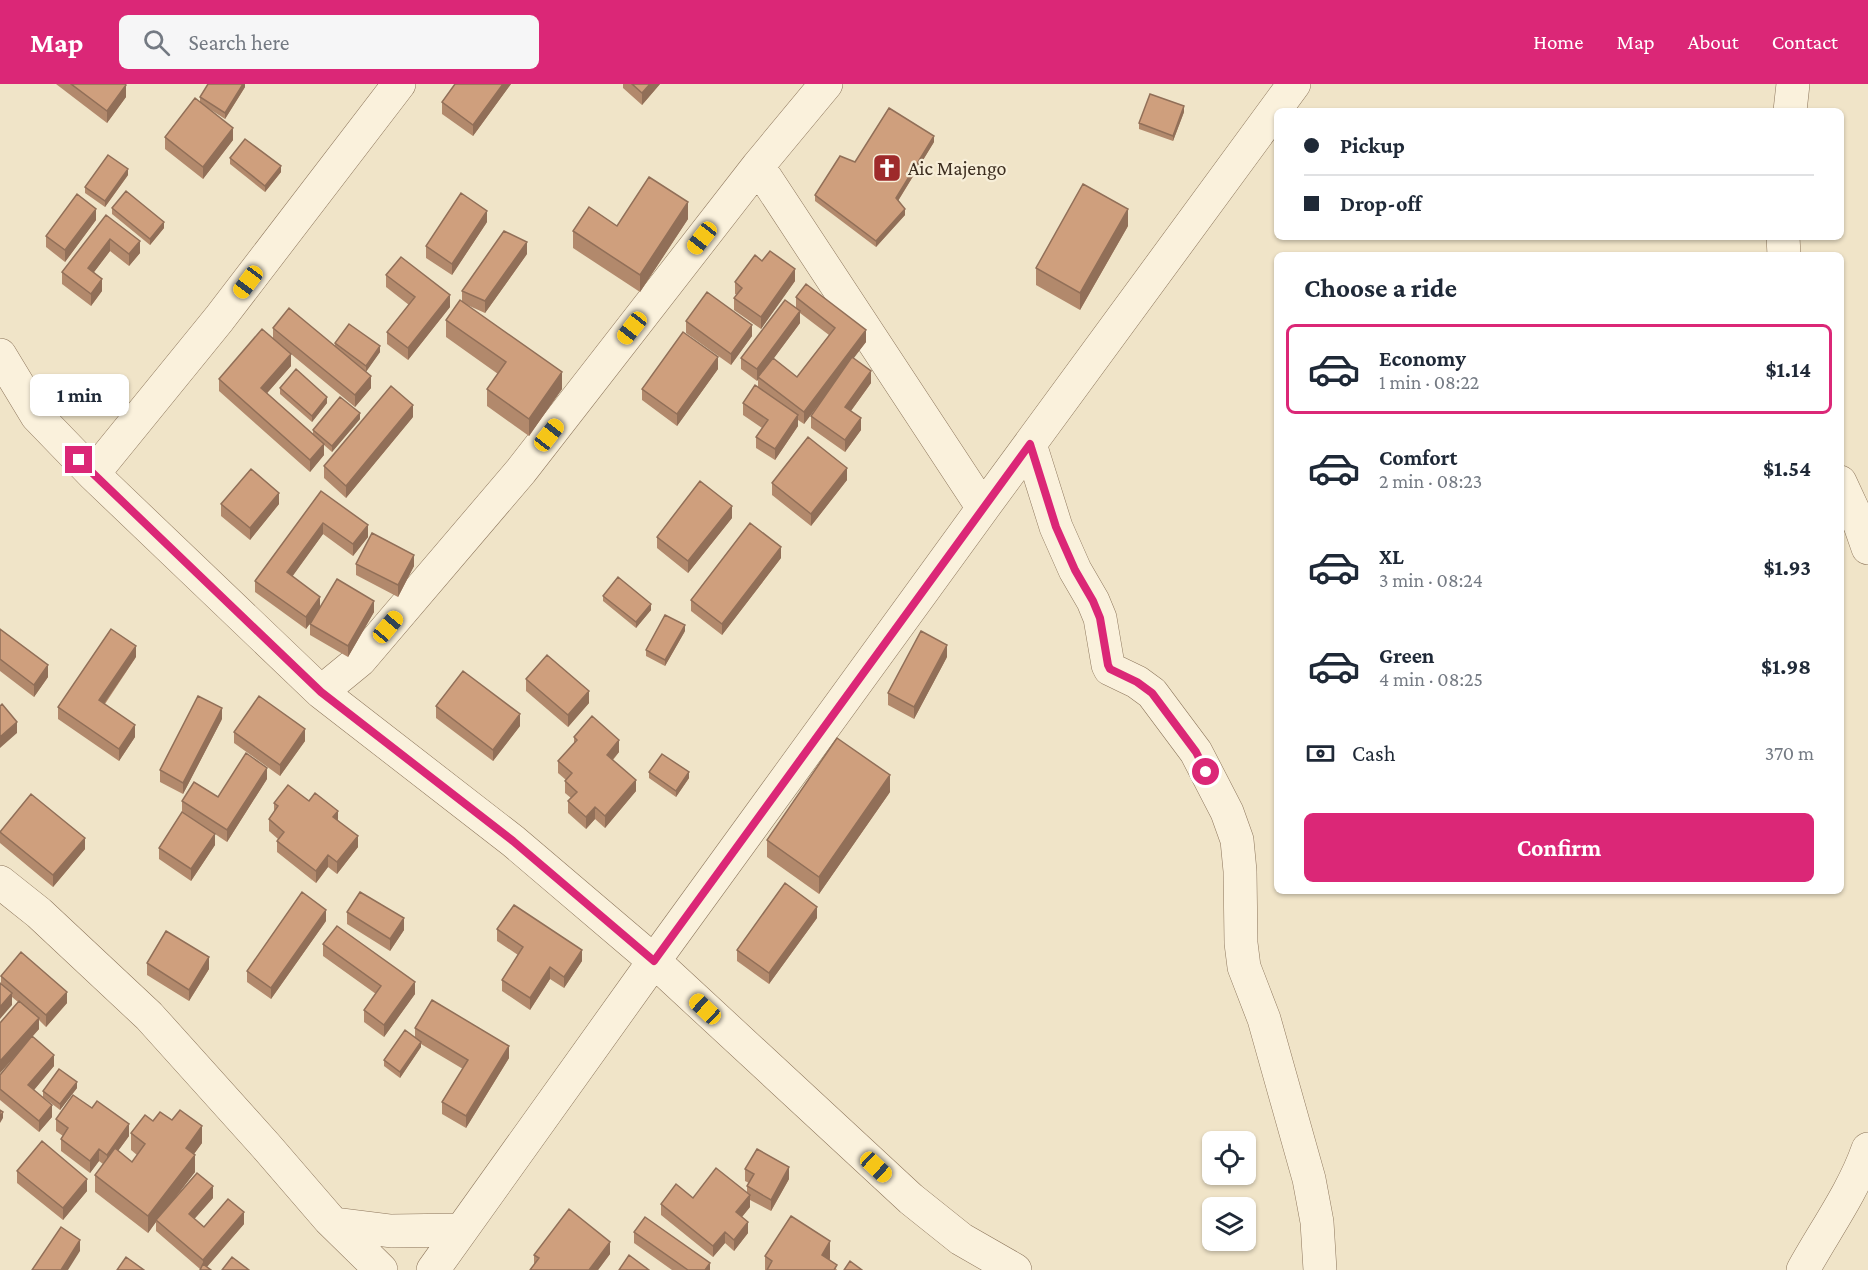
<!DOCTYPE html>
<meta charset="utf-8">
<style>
body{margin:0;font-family:"Crimson Pro",serif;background:#f6f6f7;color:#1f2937;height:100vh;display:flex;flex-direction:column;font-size:22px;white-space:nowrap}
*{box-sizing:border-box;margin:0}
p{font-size:20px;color:#747a83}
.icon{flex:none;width:33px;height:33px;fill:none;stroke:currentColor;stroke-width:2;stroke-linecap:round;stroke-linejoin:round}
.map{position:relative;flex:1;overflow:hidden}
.sheet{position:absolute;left:1274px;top:168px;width:570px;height:642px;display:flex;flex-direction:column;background:#fff;border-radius:9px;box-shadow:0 2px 4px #0004}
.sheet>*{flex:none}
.top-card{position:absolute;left:1274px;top:24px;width:570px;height:132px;border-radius:9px;box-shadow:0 2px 4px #0004;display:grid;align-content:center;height:132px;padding:0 30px;background:#fff}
.fabs{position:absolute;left:1202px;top:1047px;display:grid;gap:12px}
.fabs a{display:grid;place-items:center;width:54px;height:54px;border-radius:9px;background:#fff;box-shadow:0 2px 4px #0004;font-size:30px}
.end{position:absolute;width:27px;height:27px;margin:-14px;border:8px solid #db2777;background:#fff;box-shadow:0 0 0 3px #fff}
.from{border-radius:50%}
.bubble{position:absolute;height:42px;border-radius:9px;background:#fff;box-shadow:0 2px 4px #0004;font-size:20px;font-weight:700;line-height:42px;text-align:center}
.car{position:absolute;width:18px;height:36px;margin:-18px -9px;border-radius:8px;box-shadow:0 0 4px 2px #0007;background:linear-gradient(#f5c518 24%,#345 0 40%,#f5c518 0 76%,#345 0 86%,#f5c518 0)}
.top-card b{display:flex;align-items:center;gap:21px;height:57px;font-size:22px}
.top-card b+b{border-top:2px solid #e0e1e3}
.top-card i{width:15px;height:15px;background:#1f2937}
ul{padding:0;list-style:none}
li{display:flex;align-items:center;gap:18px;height:90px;margin:0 12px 9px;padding:0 18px;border:3px solid transparent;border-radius:9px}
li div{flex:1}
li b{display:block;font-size:22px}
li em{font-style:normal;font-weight:700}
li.on{border-color:#db2777}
li>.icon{width:54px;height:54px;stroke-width:1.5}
h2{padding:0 30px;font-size:27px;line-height:72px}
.pay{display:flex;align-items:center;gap:15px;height:66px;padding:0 30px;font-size:22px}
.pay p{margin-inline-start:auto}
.primary-button{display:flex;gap:12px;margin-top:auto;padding:12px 30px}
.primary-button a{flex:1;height:69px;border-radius:9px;background:#db2777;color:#fff;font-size:24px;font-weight:700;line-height:69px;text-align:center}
header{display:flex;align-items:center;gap:36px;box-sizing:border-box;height:84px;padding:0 30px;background:#db2777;color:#fff}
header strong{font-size:28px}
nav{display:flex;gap:33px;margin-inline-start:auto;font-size:21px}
.search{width:420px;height:54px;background:#f6f6f7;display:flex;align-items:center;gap:15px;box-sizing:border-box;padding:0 21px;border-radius:9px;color:#747a83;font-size:22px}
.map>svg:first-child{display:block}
</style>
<header>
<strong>Map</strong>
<div class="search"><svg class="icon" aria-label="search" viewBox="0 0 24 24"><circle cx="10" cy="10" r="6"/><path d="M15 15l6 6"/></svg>Search here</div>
<nav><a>Home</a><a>Map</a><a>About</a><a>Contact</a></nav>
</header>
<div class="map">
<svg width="1868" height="1186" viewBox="0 0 1868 1186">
<rect width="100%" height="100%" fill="#f0e4c8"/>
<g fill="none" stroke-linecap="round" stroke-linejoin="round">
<g stroke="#8d765c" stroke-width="34">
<path id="street" d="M1790,27L1793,0
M1783,153L1784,171
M0,271L37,332L93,390L321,608L513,757L654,877L911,1115L961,1155L1015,1186
M1030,360L1056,443L1075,486L1093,517L1100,534L1108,581L1110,585L1137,598L1152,609L1196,668L1227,728L1237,756L1240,787L1241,859L1244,883L1264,935L1309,1095L1317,1138L1320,1186
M93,390L219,235L399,0
M1840,398L1860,441L1868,464
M983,424L1294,0
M321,608L360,576L521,387L758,82L826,0
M0,798L39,829L149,932L266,1062L329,1135L381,1186
M335,1140L391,1147L461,1146
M433,1186L654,877L983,424L758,82
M1803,1186C1825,1146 1853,1108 1868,1065"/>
</g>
<use href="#street" stroke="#faf1dc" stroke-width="33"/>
</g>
<path fill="#b2896c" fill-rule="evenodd" d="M56,0H125L126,13L107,39Z
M245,0V3L225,35L208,24L233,56L203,95L165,65V53L200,18V13Z
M511,0L473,52L442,30V18Z
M623,0H660L642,21L623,4Z
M1184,28L1173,57L1139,45V39Z
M934,58L898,117L905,131L876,163L815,117V111L855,78Z
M230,74L281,88L265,108L230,80Z
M128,91L105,123L85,109V103Z
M112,124L164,144L150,161L112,130Z
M106,131L140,169L129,182L110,167L94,188L102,207L91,222L62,200V188Z
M688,135L640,208L573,164V147Z
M96,136L65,178L46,163V152Z
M487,138L452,191L426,174V162Z
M1128,142L1080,226L1036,201V184Z
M527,170L485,229L465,220L562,305L529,352L487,322V305L498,290L446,253V236L462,218V207Z
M762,177L795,197L761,245L734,226V214L737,211L735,210V198Z
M386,191L450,223L408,276L387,260V248L409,221L386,203Z
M796,213L866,258L853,274L871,299L851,327L861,346L845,368L811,344V332L822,315L804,340L798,336V342L775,376L756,364V353L762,344L743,331V319L758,303V295L757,297L741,285V274L796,224ZM800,229L829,251L797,293L773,275L800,239Z
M686,237L752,252L731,281L686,249Z
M273,244L335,261V259L380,268L366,287L371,304L355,323L291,270V282L267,309L313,350V346L360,335L332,368L324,361V371L310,388L219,307V295L273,254Z
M718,285L677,342L642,316V305Z
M280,304L327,319L312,338L280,310Z
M413,333L346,414L324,394V382Z
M847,396L811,442L772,411V399Z
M321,407L368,453L353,472L323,450L292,492L320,523L374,528L348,573L310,551V540L314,534L306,545L255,508V497Z
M221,420H279L250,456L221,432Z
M732,434L688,489L657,464V453Z
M781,474L722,551L691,527V516Z
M356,480L414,482L398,513L356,491Z
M603,512L651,526L636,544L603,517Z
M0,545L48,593L34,613L0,587Z
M685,547L665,582L646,572V566Z
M136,573L105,620L135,653L119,677L58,635V623Z
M947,573L914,635L888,621V609Z
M526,595L589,619L568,643L526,607Z
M436,622L520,642L493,677L436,634Z
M222,635L183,710L160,698V686Z
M234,648L305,657L280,692L234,659Z
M574,653L619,668L613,676L636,707L605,744L595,735L586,745L568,729V717L571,714L565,709V697L566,696L558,689V677L574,659Z
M649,688L689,694L676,713L649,694Z
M267,695L227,758L215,750V761L191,797L159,775V764L182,729V717L218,713Z
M890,708L819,810L767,773V756Z
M309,717L338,736L358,763L337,790L328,783L316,799L277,768V757L278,755L269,747V735L274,728V719Z
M0,748L85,765L53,803L0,759Z
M347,828L404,846L390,867L347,840Z
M817,834L769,900L737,877V866Z
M326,837L271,915L247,898V887Z
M497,845L582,877L564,904L550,895L530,926L502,907V896L518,871L497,857Z
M323,860L415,910L384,953L364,938V926L376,910L323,872Z
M147,879L209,885L189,917L147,891Z
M1,892L67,919L46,943L39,936V945L32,953L54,982L34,1006L52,1033L39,1048L0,1016V991L27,959L0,989V939L18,918L12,913V921L1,899Z
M415,944L509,974L466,1044L442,1030V1018L463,985L421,960V963L400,994L384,982V976L415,953Z
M77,1004L60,1026L43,1013V1007Z
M56,1035L129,1052L118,1067L132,1078L137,1071L131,1066V1049L153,1037L202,1059L194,1070L195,1088L171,1119L213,1114L194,1135L204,1143L244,1140L207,1183L200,1185L156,1147V1138L148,1149L95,1108V1091L103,1080L99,1077L90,1089L61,1067V1055L63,1052L56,1047Z
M745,1085L789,1095L771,1127L750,1116V1123L742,1133L748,1149L734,1167L725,1159L713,1173L661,1131V1120L693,1114L747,1108V1102L749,1099L745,1097Z
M17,1087L87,1107L63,1136L17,1099Z
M634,1148L710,1186H672L634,1159Z
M610,1170L598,1186H530L534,1181V1171Z
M765,1172L830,1174V1176L837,1186H765Z"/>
<path fill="#916f58" d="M243,0H245V3L225,35V29Z
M503,0H511L473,52V41Z
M650,0H660L642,21V9Z
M126,1V13L107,39V27Z
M1184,22V28L1173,57V52Z
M233,44V56L203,95V83Z
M934,52V58L896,120V114Z
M281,82V88L265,108V102Z
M128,85V91L105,123V117Z
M688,118V135L640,208V191Z
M96,125V136L65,178V166Z
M905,125V131L876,163V157Z
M1128,125V142L1080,226V209Z
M487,127V138L452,191V180Z
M164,138V144L150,161V155Z
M110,155V167L88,196V184Z
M140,157V169L129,182V170Z
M527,158V170L485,229V217Z
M795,185V197L761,245V233Z
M102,195V207L91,222V210Z
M450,211V223L408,276V264Z
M800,227V239L757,297V285Z
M752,241V252L731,281V270Z
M866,246V258L804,340V328Z
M380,262V268L366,288V282Z
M291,270V282L261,316V304Z
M718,273V285L677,342V330Z
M871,287V299L845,335V323Z
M562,288V305L529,352V335Z
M371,292V304L355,323V311Z
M327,313V319L312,338V332Z
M413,321V333L346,414V402Z
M360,329V335L332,368V362Z
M798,331V342L775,376V365Z
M861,334V346L845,368V356Z
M324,360V371L310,388V376Z
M847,384V396L811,442V430Z
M279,409V420L250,456V444Z
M732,422V434L688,489V477Z
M323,439V450L287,500V488Z
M368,441V453L353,472V460Z
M781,463V474L722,551V540Z
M414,471V482L398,513V501Z
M320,513V525L306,545V533Z
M374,517V528L348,573V562Z
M651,520V526L636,544V538Z
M685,541V547L665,582V576Z
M947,561V573L914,635V623Z
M136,562V573L99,627V616Z
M48,581V593L34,613V601Z
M589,607V619L568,643V631Z
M222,624V635L183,710V699Z
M520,630V642L493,677V666Z
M17,638V649L0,664V653Z
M135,641V653L119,677V665Z
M305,645V657L280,692V681Z
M619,656V668L607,682V671Z
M267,684V695L227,758V746Z
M689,688V694L676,713V707Z
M890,691V708L819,810V793Z
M636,696V707L605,744V732Z
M595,723V735L586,745V733Z
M338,727V738L333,733Z
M215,750V761L191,797V785Z
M358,752V763L337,790V778Z
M85,754V765L53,803V791Z
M328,771V783L316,799V787Z
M817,823V834L769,900V889Z
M326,826V837L271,915V904Z
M404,834V846L390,867V855Z
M582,866V877L564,904V893Z
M209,873V885L189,917V906Z
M550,883V895L530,926V914Z
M415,898V910L384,953V941Z
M67,908V919L46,943V931Z
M12,909V921L0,935V923Z
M39,934V945L0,989V977Z
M421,958V963L400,994V988Z
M509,962V974L466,1044V1032Z
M54,971V982L28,1013V1001Z
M77,998V1004L60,1026V1020Z
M52,1021V1033L39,1048V1037Z
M3,1028V1034L0,1039V1033Z
M129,1040V1052L107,1082V1071Z
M202,1042V1059L186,1081V1064Z
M99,1065V1077L90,1089V1077Z
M195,1071V1088L157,1137L156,1136V1138L148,1149V1132Z
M789,1083V1095L771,1127V1116Z
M87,1095V1107L63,1136V1124Z
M213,1102V1114L189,1141V1130Z
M750,1111V1123L736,1140V1128Z
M244,1128V1140L204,1186H203V1176Z
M748,1138V1149L734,1167V1156Z
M725,1148V1159L713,1173V1162Z
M80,1156V1167L68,1186H61Z
M830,1157V1174L823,1186L822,1171Z
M610,1158V1170L598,1186H589Z
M710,1179V1186H705Z"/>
<path fill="#cf9f7d" stroke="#916f58" stroke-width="1.5" d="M71,0H125L126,1L107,27Z
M208,0H243L225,29L200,13Z
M455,0H503L473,41L442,18Z
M632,0H650L642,9Z
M1150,10L1184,22L1173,52L1139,39Z
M195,14L233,44L203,83L165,53Z
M889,24L934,52L896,114L905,125L876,157L815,111L840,72L855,78Z
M245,55L281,82L265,102L230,74Z
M108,71L128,85L105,117L85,103Z
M649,93L688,118L640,191L573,147L589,123L617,142Z
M1083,100L1128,125L1080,209L1036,184Z
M126,107L164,138L150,155L112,124Z
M461,109L487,127L452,180L426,162Z
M77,110L96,125L65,166L46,152Z
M106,131L140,157L129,170L110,155L88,184L102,195L91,210L62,188Z
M504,147L527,158L485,217L462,207Z
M770,167L795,185L761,233L734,214L742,204L735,198L755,171L762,177Z
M401,173L450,211L408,264L387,248L415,213L386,191Z
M806,200L866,246L804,328L758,293L773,274L797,293L835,244L796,213Z
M707,208L752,241L731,270L686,237Z
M460,216L562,288L529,335L487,305L506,278L446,236Z
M785,216L800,227L757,285L741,274Z
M289,224L371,292L355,311L273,244Z
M349,240L380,262L366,282L335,259Z
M262,245L291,270L261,304L324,360L310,376L219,295Z
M683,248L718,273L677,330L642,305Z
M852,273L871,287L845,323L861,334L845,356L811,332Z
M296,285L327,313L312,332L280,304Z
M755,301L798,331L775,365L756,353L768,336L743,319Z
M391,302L413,321L346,402L324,382Z
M340,313L360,329L332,362L313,346Z
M808,353L847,384L811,430L772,399Z
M251,385L279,409L250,444L221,420Z
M700,397L732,422L688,477L657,453Z
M321,407L368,441L353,460L323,439L287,488L320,513L306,533L255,497Z
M750,439L781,463L722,540L691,516Z
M372,449L414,471L398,501L356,480Z
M618,493L651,520L636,538L603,512Z
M337,495L374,517L348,562L310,540Z
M665,531L685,541L665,576L646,566Z
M0,545L48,581L34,601L0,575Z
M111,545L136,562L99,616L135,641L119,665L58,623Z
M921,547L947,561L914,623L888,609Z
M547,571L589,607L568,631L526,595Z
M463,587L520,630L493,666L436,622Z
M198,612L222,624L183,699L160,686Z
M259,612L305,645L280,681L234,648Z
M2,620L17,638L0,653V622Z
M592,632L619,656L607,671L636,696L605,732L595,723L586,733L568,717L577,708L565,697L572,689L558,677L577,656L574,653Z
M837,654L890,691L819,793L767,756Z
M246,669L267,684L227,746L182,717L194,698L218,713Z
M662,670L689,688L676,707L649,688Z
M288,701L309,717L315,709L338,727L333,733L358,752L337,778L328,771L316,787L277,757L284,748L269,735L278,722L274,719Z
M31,710L85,754L53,791L0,748Z
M182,728L215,750L191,785L159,764Z
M785,799L817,823L769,889L737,866Z
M302,808L326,826L271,904L247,887Z
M360,808L404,834L390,855L347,828Z
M514,821L582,866L564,893L550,883L530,914L502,896L523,863L497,845Z
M337,842L415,898L384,941L364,926L381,902L323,860Z
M166,847L209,873L189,906L147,879Z
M21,868L67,908L46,931L1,892Z
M0,899L12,909L0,923Z
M432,916L509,962L466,1032L442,1018L468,976L415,944Z
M19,917L39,934L0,977V939Z
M405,946L421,958L400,988L384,976Z
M32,952L54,971L28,1001L52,1021L39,1037L0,1005V991Z
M59,985L77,998L60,1020L43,1007Z
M73,1011L92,1024L97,1017L129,1040L107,1071L99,1065L90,1077L61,1055L68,1044L56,1035Z
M0,1026L3,1028L0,1033Z
M180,1026L202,1042L186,1064L195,1071L148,1132L95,1091L115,1064L132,1078L145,1060L131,1049L145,1031L153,1037L160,1028L172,1036Z
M42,1057L87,1095L63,1124L17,1087Z
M757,1065L789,1083L771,1116L747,1102L754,1090L745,1085Z
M716,1084L750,1111L736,1128L748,1138L734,1156L725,1148L713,1162L661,1120L676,1100L693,1114Z
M197,1089L213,1102L189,1130L204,1143L228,1115L244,1128L203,1176L156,1136Z
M569,1125L610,1158L589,1186H530L539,1174L534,1171Z
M791,1132L830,1157L822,1171L837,1181L834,1186H767L772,1177L765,1172Z
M645,1133L710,1179L705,1186H688L634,1148Z
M61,1143L80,1156L61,1186H32Z
M629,1171L649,1186H619Z
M126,1173L144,1186H117Z
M232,1173L249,1186H222Z
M850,1177L862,1186H844Z
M203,1180L211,1186H200Z"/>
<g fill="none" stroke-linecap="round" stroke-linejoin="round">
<path stroke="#db2777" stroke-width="8" d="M79,376L321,608L513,757L654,877L1030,360L1056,443L1075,486L1093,517L1100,534L1108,581L1110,585L1137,598L1152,609L1196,668L1206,688"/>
</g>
<defs>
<g id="church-square" transform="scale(1.5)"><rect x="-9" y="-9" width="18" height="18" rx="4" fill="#9e2a2b" stroke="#f7eed8"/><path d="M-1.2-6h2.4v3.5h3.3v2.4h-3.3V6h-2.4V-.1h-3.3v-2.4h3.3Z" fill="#fff"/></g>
</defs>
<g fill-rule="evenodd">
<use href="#church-square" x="887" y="84"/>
</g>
<g text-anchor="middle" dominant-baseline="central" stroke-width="4.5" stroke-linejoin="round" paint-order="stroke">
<g font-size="20" fill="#3d2e20" stroke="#f7eed8" text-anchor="start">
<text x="908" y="84">Aic Majengo</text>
</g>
</g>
</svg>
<div class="fabs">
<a><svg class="icon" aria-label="locate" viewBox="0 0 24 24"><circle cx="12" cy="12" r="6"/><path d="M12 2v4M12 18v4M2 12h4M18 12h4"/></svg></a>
<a><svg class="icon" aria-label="layers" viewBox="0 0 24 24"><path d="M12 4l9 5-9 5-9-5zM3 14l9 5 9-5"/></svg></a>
</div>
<i class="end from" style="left:1206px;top:688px"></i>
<i class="end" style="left:79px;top:376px"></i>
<div class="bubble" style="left:30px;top:290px;width:99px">1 min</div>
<i class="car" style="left:702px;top:154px;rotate:218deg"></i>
<i class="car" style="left:248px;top:198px;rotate:217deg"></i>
<i class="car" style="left:632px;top:244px;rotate:218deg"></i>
<i class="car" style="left:549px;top:351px;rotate:38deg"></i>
<i class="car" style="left:388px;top:543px;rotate:40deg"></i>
<i class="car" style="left:705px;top:925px;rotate:313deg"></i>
<i class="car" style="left:876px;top:1083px;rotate:133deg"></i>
<div class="top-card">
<b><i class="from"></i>Pickup</b>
<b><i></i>Drop-off</b>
</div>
<section class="sheet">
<h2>Choose a ride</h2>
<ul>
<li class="on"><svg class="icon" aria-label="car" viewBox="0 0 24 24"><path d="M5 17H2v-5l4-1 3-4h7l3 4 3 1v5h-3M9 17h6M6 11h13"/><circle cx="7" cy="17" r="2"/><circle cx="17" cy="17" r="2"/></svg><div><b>Economy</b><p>1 min · 08:22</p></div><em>$1.14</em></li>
<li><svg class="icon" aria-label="car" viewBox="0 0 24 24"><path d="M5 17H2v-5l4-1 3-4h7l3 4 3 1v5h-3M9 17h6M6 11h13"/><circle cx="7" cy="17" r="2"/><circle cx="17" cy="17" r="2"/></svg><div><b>Comfort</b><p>2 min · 08:23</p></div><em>$1.54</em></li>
<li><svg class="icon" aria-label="car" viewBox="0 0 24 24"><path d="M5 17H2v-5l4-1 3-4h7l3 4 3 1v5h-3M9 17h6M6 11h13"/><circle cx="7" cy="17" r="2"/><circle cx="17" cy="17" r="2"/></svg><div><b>XL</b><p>3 min · 08:24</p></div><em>$1.93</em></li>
<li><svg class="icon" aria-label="car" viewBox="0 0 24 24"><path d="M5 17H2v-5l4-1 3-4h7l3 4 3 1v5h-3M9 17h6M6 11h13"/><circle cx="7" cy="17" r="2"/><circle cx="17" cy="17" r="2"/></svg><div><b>Green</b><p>4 min · 08:25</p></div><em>$1.98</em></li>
</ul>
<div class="pay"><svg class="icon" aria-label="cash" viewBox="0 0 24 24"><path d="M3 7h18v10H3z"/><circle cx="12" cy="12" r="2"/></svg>Cash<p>370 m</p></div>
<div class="primary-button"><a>Confirm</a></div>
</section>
</div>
